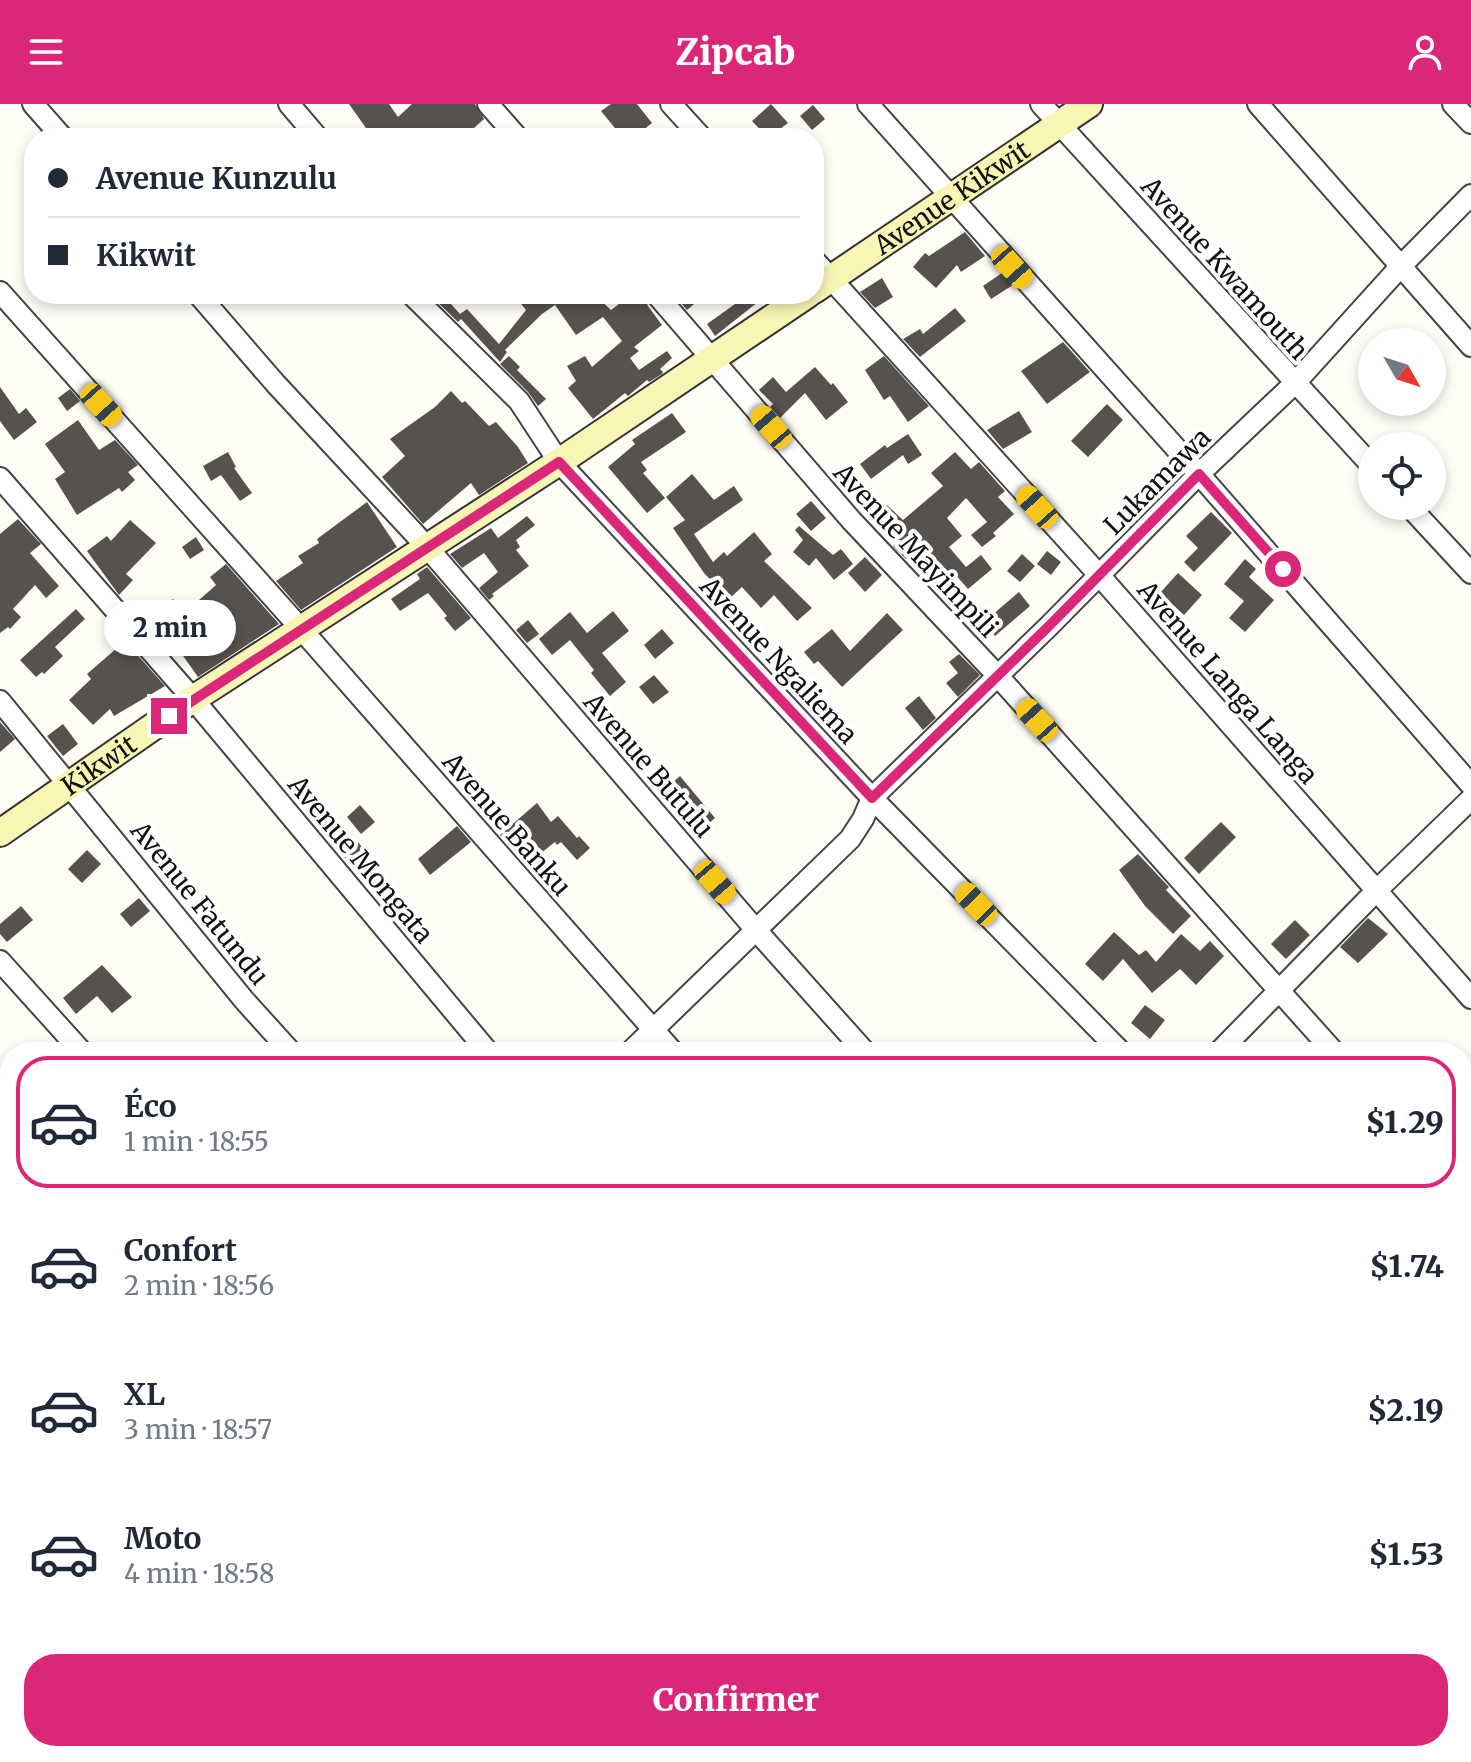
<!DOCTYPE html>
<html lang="fr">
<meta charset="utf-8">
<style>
body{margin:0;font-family:Merriweather,serif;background:#f6f6f7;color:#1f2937;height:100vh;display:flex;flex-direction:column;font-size:30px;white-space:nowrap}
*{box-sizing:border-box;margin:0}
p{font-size:26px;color:#747a83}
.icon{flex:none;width:44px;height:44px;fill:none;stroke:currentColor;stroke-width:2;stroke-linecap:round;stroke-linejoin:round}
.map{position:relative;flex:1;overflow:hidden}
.details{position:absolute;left:0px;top:938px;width:1472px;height:720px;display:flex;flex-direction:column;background:#fff;border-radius:32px 32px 0 0;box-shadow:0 4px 12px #0003}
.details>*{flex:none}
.guide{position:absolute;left:24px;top:24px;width:800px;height:176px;border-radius:32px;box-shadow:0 4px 12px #0003;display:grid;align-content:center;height:176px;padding:0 24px;background:#fff}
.needle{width:52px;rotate:129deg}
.controls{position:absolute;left:1358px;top:224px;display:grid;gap:16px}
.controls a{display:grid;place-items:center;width:88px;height:88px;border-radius:50%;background:#fff;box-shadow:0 4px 12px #0003;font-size:40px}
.end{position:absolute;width:36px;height:36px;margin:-18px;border:10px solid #db2777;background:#fff;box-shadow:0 0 0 4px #fff}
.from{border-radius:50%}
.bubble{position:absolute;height:56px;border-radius:28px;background:#fff;box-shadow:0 4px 12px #0003;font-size:26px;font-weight:800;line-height:56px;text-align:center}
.car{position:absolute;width:24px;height:48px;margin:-24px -12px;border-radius:10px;box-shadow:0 0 6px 2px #0007;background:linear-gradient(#f5c518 24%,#345 0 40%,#f5c518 0 76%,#345 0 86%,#f5c518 0)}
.guide b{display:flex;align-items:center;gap:28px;height:76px;font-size:30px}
.guide b+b{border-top:2px solid #e0e1e3}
.guide i{width:20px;height:20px;background:#1f2937}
ul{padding:14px 0 0;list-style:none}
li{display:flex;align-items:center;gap:24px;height:132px;margin:0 16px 12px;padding:0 8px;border:4px solid transparent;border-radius:32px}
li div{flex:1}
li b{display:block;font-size:30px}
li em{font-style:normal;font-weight:800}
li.current{border-color:#db2777}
li>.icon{width:72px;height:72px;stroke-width:1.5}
.button{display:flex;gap:16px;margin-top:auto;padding:16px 24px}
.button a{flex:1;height:92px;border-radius:32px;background:#db2777;color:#fff;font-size:32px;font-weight:800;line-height:92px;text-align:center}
header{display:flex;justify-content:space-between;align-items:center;height:104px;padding:0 24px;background:#db2777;color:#fff;font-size:36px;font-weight:800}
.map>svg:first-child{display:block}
</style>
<header><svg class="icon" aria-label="menu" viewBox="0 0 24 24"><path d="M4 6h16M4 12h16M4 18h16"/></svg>Zipcab<svg class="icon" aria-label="person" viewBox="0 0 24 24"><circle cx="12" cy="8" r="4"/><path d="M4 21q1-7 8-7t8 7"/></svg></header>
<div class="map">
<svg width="1471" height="1658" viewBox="0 0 1471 1658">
<rect width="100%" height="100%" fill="#fefdf5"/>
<path fill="#58524e" d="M349,0H389L398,13L412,0H475L484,15L463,34H373Z
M611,0H637L652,19L633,34H623L601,7Z
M771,0L788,19L768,34L752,17Z
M813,1L825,15L812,26L800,12Z
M965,128L985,152L961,168L957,161L936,184L913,163L925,149L929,152Z
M1002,169L1013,181L991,195L983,182Z
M882,174L893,193L875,204L860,188Z
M429,190H442L460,210L467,205L499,240L526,206L513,190H594L611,206L632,190H643L648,202L662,221L634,243L639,247L630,254L639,266L667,247L672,254L660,265L663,268L662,270L649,278L647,276L628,292L625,289L593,315L568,284L576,277L567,262L585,252L592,263L622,237L603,213L576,231L555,201L542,210L505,246L507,248L500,258L461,215L458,218Z
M673,190H706L687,206Z
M727,190H768L715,232L707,220L735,200Z
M955,204L966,217L920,253L903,235L920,225L923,230Z
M1063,238L1090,268L1047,300L1021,267Z
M509,252L520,263L517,266L546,295L538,302L528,288L500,260Z
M884,252L929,302L908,318L890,292L884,296L865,266Z
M815,263L831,281L833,279L848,298L826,316L805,289L780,314L770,303L773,300L759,286L773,273L786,288Z
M0,283L19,310L26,304L37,318L14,336L0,317Z
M70,285L80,297L67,307L58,294Z
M451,287L462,299L465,297L489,322L496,318L518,343L528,359L479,391L471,379L423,420L382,373L405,352L390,335L435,303Z
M1107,300L1123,316L1088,353L1071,337Z
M1019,307L1032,328L1003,345L987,326Z
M672,309L686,328L641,358L647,366L643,369L665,394L647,409L608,363L635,340L632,336Z
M78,316L99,346L115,336L138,361L128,368L135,376L122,388L119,384L77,411L55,375L65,368L45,340Z
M908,330L922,351L908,360L903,351L871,375L860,360L885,341L887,344Z
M228,348L236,363L234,364L252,389L240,397L221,371L211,377L203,362Z
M955,348L971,365L979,358L1005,387L998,393L1014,410L993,429L996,432L982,443L971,431L987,418L966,394L947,414L962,432L949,443L966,463L981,451L992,465L968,485L954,469L943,479L915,448L906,455L893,442L899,437L876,412L887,401L903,416L943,382L931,369Z
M692,370L714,396L734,382L743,396L694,430L713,458L724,448L727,452L754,428L772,450L764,457L812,504L797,517L774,491L761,504L742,483L729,495L704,469L673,424L685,416L666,393Z
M811,397L826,414L811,427L796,410Z
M367,398L397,443L301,506L276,477L303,459L298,452L319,439L317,435Z
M1211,408L1232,429L1194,468L1184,458L1198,444L1186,432Z
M527,412L535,421L516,436L520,443L516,446L529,462L492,490L494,492L489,496L479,484L498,468L484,449L462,464L450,450L491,424L498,434Z
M18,415L41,440L30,449L59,482L46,494L35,481L13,505L21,513L10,525L8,523L0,529V430Z
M130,416L156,439L126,470L133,476L119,491L87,447L107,432L111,437Z
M799,422L833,451L841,445L853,460L834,476L816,454L809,462L793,448L803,436L795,426Z
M196,433L204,446L190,455L182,443Z
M1047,447L1061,458L1051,471L1037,460Z
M1022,450L1035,462L1020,478L1007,467Z
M865,453L882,471L865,488L848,469Z
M1245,455L1256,465L1249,473L1274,496L1245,528L1229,514L1244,497L1224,480Z
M226,460L279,520L198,573L181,549L210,527L190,504L216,481L210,473Z
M427,463L471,514L455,527L444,514L447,512L428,489L400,507L391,495L420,475L417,470Z
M1178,469L1202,491L1184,511L1160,489Z
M1019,488L1030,502L995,532L984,518Z
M173,495L184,511L155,532L144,515Z
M76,505L85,515L55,543L63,552L44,570L42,568L36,573L20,556Z
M613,507L629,527L602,549L626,578L610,592L591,569L594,566L570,536L552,551L539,535L570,508L587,529Z
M887,509L903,526L842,583L818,557L814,560L804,548L832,525L850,547Z
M528,516L539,530L527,539L516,526Z
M662,525L674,539L655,555L644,541Z
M125,537L165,582L114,612L110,605L93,621L69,596L91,575L87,570Z
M959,550L980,571L958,593L946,579L958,569L949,558Z
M654,571L669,588L653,600L639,583Z
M919,592L936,614L923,626L905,604Z
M0,618L15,635L0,648Z
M63,620L78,640L63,652L47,632Z
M680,672L715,714L698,729L687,715L690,713L666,684Z
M537,699L551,718L558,712L577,734L579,732L590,744L577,756L561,738L557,741L555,738L527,760L500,731Z
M360,701L375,718L361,730L347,713Z
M1221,718L1236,733L1199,770L1184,754Z
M457,722L471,738L430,771L418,755Z
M358,738L370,753L354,765L342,750Z
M87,746L101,760L82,779L68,765Z
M1138,750L1169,783L1166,786L1191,812L1173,830L1145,802L1119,766Z
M139,794L150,807L131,823L120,810Z
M21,802L33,816L7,838L0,830V820Z
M1368,814L1388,830L1358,859L1340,843Z
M1295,816L1310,831L1286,855L1271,840Z
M1114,828L1139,851L1146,846L1156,858L1181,830L1200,847L1210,837L1224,852L1196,881L1180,865L1152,889L1123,855L1103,877L1085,860Z
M102,861L132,893L112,909L97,892L76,910L63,894Z
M1145,901L1165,916L1150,935L1131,919Z"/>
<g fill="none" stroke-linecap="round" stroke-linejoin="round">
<g stroke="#444" stroke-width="24">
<path id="minor" d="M33,0L63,34
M289,0L318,34
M488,0L518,34
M671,0L702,34
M868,0L1199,370L1471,681
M1041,0L1372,362
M1258,0L1471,242
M1453,0L1471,19
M814,156L1099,471L1471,894
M0,188L302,526L673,948
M198,190L275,279L427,443L756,826L865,948
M411,190L519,297L559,358L872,694L1121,948
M656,190L851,416L997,571L1334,948
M0,374L193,595L488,948
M1409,402L1471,469
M0,597L244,896L291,948
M0,857L82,948
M630,948L850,735L863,715L872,694L1049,522L1199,370L1295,279L1400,163L1471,91
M1219,948L1377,786L1471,695
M0,1058L10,1070
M1462,1096L1471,1106
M0,1272L10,1284
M1462,1280L1471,1271
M1462,1311L1471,1322
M1462,1398L1471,1408
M0,1528L10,1540
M107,1648L116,1658
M324,1648L333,1658
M704,1648L713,1658
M912,1648L921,1658
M517,1658L527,1648
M1084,1658L1094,1648"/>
</g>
<g stroke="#333" stroke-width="30">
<g id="secondary">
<path id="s1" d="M814,186L1089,0"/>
<path id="s2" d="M0,729L193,595L559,358L808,190"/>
</g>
</g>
<path stroke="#333" stroke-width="3" stroke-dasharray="8 4" stroke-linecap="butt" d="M0,1591L10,1582"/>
<use href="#minor" stroke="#fff" stroke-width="20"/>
<use href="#secondary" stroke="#f9f5b5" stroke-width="26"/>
</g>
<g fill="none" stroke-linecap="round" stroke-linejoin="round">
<path stroke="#db2777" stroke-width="10" d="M169,612L559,358L872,694L1049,522L1199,370L1283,465"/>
</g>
<g text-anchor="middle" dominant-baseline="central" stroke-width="8" stroke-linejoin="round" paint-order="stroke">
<g font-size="26" fill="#111" stroke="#fff">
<text stroke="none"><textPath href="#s1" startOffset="166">Avenue Kikwit</textPath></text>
<text transform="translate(1225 164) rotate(48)">Avenue Kwamouth</text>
<text transform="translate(1157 377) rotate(-45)">Lukamawa</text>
<text transform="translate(916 446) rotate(47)">Avenue Mayimpili</text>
<text transform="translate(779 556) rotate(47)">Avenue Ngaliema</text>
<text transform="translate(1228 578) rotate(49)">Avenue Langa Langa</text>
<text stroke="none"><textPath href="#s2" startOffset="120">Kikwit</textPath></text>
<text transform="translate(649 661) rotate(49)">Avenue Butulu</text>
<text transform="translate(507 720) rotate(49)">Avenue Banku</text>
<text transform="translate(361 755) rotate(50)">Avenue Mongata</text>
<text transform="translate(200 799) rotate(51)">Avenue Fatundu</text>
</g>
</g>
</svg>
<div class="controls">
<a><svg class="needle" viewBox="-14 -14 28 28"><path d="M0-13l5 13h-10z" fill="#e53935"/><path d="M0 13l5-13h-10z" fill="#747a83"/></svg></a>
<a><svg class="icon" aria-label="locate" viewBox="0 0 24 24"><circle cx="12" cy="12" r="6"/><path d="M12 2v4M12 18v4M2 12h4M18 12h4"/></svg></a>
</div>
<i class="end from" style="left:1283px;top:465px"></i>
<i class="end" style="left:169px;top:612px"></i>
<div class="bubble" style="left:104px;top:496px;width:132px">2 min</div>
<i class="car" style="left:1012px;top:163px;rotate:138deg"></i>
<i class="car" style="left:101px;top:301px;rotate:138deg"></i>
<i class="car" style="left:771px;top:323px;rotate:319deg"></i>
<i class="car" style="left:1037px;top:403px;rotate:318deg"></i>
<i class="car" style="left:1037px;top:616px;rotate:318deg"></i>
<i class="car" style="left:715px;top:778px;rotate:139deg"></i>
<i class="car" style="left:976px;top:800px;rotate:316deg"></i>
<div class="guide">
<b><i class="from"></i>Avenue Kunzulu</b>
<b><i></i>Kikwit</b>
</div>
<section class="details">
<ul>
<li class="current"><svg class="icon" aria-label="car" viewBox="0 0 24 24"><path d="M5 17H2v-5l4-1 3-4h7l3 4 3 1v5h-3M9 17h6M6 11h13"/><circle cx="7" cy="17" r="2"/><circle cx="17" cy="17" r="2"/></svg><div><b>Éco</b><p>1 min · 18:55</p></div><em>$1.29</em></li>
<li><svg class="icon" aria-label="car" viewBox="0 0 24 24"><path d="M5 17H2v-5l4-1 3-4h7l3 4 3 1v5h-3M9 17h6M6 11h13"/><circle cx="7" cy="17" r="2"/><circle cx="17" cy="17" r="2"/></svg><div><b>Confort</b><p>2 min · 18:56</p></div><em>$1.74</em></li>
<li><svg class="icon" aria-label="car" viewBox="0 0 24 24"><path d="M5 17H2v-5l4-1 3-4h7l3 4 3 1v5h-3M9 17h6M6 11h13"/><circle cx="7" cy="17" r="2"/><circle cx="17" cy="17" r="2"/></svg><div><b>XL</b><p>3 min · 18:57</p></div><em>$2.19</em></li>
<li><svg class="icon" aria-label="car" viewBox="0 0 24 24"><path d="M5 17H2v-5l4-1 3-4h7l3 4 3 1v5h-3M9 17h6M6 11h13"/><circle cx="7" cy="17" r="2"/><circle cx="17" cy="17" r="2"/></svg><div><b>Moto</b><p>4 min · 18:58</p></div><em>$1.53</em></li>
</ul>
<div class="button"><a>Confirmer</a></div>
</section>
</div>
